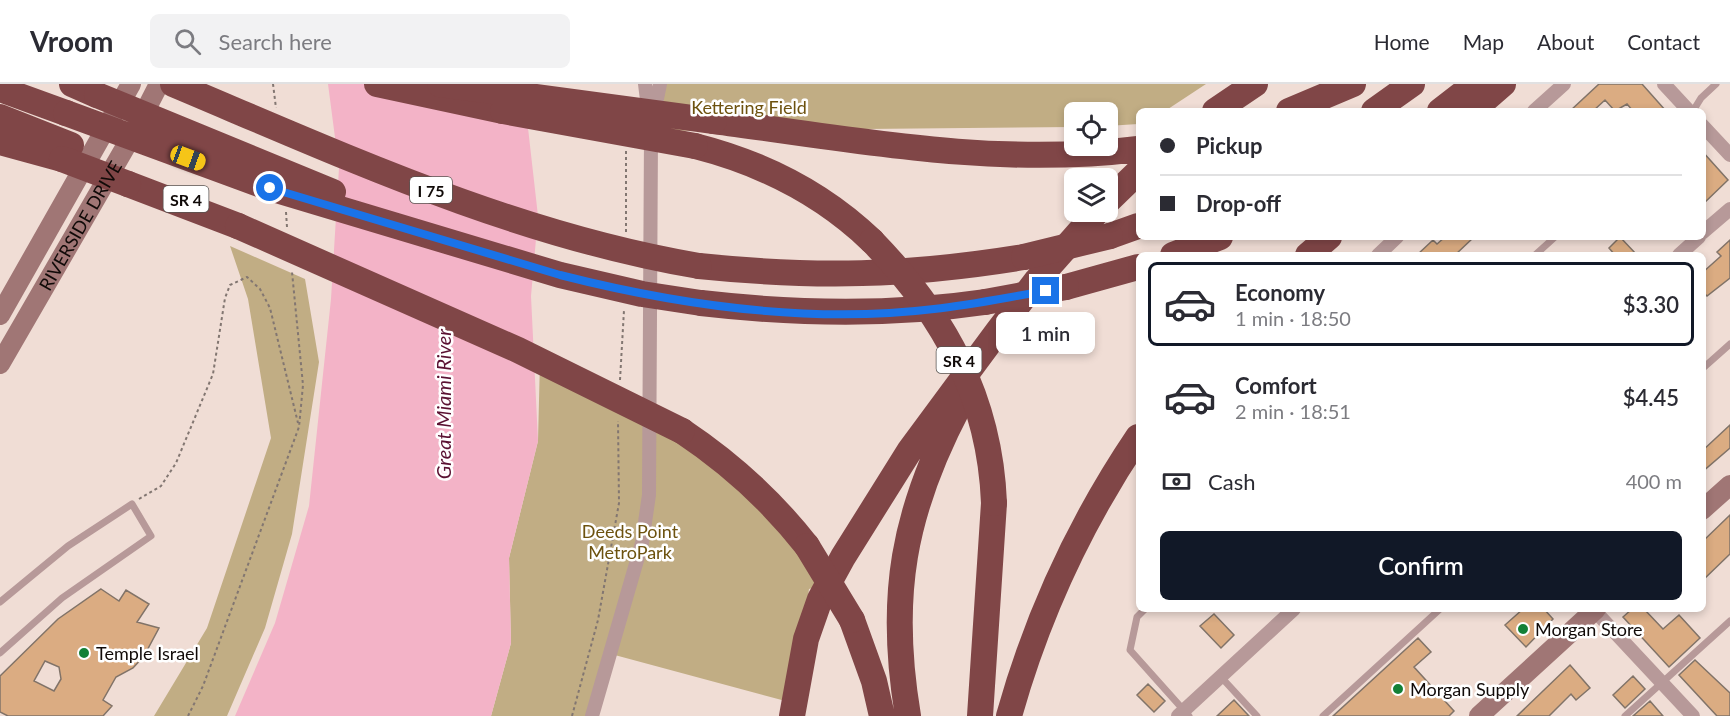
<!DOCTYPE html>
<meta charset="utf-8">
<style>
body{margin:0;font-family:Lato,sans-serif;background:#f2f2f3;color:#2b2b33;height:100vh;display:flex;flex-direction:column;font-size:22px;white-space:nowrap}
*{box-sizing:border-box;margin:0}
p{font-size:20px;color:#7c7c81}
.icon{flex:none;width:33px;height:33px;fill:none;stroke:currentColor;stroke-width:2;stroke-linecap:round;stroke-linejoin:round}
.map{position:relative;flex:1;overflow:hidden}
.sheet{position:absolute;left:1136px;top:168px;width:570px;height:360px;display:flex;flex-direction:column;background:#fff;border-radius:9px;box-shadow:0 3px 9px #0003}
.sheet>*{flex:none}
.top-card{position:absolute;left:1136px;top:24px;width:570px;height:132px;border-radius:9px;box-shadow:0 3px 9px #0003;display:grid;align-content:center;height:132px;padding:0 24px;background:#fff}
.controls{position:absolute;left:1064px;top:18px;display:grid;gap:12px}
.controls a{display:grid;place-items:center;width:54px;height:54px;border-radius:9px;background:#fff;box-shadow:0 3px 9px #0003;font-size:30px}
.end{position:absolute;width:27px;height:27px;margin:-14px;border:8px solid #1a73e8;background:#fff;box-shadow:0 0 0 3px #fff}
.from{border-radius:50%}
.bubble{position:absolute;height:42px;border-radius:9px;background:#fff;box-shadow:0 3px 9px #0003;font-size:20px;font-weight:600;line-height:42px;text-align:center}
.car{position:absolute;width:18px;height:36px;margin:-18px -9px;border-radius:8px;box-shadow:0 0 4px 2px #0007;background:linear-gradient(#f5c518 24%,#345 0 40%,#f5c518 0 76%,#345 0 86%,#f5c518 0)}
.top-card b{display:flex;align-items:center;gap:21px;height:57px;font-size:22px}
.top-card b+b{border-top:2px solid #e1e1e2}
.top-card i{width:15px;height:15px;background:#2b2b33}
ul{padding:10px 0 0;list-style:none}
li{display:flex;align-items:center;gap:18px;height:84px;margin:0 12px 9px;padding:0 12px;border:3px solid transparent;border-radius:9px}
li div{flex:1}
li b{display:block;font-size:22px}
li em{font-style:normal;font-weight:600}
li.selected{border-color:#111827}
li>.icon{width:54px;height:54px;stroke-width:1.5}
.pay{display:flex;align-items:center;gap:15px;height:66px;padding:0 24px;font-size:22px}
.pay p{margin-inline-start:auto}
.cta{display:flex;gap:12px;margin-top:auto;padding:12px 24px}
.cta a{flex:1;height:69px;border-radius:9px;background:#111827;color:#fff;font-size:24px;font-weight:600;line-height:69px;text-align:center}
header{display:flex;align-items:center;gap:36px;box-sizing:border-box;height:84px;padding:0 30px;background:#fff;border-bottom:2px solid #e1e1e2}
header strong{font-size:28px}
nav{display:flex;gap:33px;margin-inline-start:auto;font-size:21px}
.search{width:420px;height:54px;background:#f2f2f3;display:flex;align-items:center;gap:15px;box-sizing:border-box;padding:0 21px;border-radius:9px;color:#7c7c81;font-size:22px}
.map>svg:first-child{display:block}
</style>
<header>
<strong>Vroom</strong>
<div class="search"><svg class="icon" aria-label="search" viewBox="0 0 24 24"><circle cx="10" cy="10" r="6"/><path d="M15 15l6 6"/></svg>Search here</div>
<nav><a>Home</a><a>Map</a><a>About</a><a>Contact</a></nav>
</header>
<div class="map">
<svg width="1730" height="632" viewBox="0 0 1730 632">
<rect width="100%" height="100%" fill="#f0ddd5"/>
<path fill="#c1ad84" d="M660,0H1206L1165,27H1138V40L1107,42V28H1074V43L651,47Z
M230,162L305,195L319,278L292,450L265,544L227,632H154L207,544L271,354L248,215Z
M540,276L735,386L832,499L809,505L793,619L611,570L592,632H491L511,559L509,474L538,357Z"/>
<path fill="#f3b3c7" d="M328,0H523L538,132L531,212L538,357L509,474L511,559L491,632H235L275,539L309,422L331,215L339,84Z"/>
<path fill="#dbac82" stroke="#817368" stroke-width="1.5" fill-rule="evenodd" d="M1599,0H1642L1666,27H1633L1627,20L1615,27L1605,16L1593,27H1570Z
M1702,67L1728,96L1702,121Z
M1445,153H1474L1455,171H1417L1433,156L1437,160Z
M1620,153L1637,171H1615L1609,164Z
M1730,156V194L1707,212L1702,207V189L1721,172L1717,168Z
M1730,341V364L1702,388V367Z
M1730,431V470L1702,497V458Z
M101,505L119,517L126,506L149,520L137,538L159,544L144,572L133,584L116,593L103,616L112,622L103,632H8L0,628V592L58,535ZM45,577L59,583L61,595L54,607L34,597Z
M1523,525H1544L1553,535L1526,563L1505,541Z
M1632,525H1644L1663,545L1679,531L1700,554L1669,583L1623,533Z
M1214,530L1234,551L1221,564L1200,542Z
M1418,554L1431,568L1414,583L1454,627L1449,632H1333Z
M1695,576L1730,609V632H1717L1679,591Z
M1570,581L1590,604L1576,616L1571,610L1549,632H1517Z
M1633,592L1645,605L1625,624L1613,611Z
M1148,600L1165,617L1154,628L1137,611Z
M1234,616L1249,632H1217Z
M1650,617L1663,632H1633Z"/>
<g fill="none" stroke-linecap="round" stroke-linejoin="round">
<path stroke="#827671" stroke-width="2" stroke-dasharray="3 3" stroke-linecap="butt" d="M273,0L276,24
M626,67V149
M286,128L287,143
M620,296L624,226
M139,415L161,402L176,379L213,290L225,214L230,201L247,193L260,205L270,224L298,339
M188,632L203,602L299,343L303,301L292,188
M572,632L598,536L619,419L618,337"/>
<path stroke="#b79999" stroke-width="7" d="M1693,27L1701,14L1716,0
M1535,171L1555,153
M1702,285L1730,260
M0,518L68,462L132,420L151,452L62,514L0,569
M1145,525L1137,533L1130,566L1189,632
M1221,593L1257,632
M1323,632L1440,525
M1625,632L1730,537"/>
<path stroke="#b79999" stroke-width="14" d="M645,0L649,32
M1664,0L1689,27
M1534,27L1564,0
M653,34L660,0
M1702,41L1730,71
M1702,149L1730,125
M1378,171L1397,153
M1679,171L1699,153
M1593,525L1693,632
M592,632L642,459L649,411L651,51
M1178,632L1294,525"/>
<g stroke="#a07675" stroke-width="20">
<path d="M0,231L131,0"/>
<path id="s1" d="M0,280L137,43L159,0"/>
<path d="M1702,426L1730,401"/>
<path d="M1479,632L1596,525"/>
</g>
<path stroke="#804647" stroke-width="26" d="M72,0L97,11
M377,0L503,27
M0,5L66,29
M1215,27L1255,0
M1289,27L1353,0
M1374,27L1412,0
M1440,27L1475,0
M1472,27L1503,0
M0,33L71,61
M714,37C855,56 996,83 1138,65
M0,58L62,75
M695,62C762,79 822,109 872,157
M128,100L238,142
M1107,118L1138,88
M1110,152L1138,142
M1173,171L1220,153
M1308,171L1329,153
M699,182C816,194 908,192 1024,173
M1066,203L1138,183
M701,219C796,230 890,232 985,218
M682,347C730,379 771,416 807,462
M852,536L874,597L882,632
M792,632L806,555L820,515L843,473L910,366L998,247L1037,196L1097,128
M908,632C888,513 903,428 959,322
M980,632L994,419
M1009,632C1037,532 1080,439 1138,353"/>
<path stroke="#804647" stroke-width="26" d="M173,0C344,72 515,151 699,182
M440,0L714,37
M97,11L333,108
M503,27L695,62
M66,29L270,104L560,191L642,210L701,219
M62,75L128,100
M238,142L518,266L682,347
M872,157C944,231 990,314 994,419
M1024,173L1110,152
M985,218L1066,203
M807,462L852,536"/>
</g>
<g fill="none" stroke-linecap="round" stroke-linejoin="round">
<path stroke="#1a73e8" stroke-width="8" d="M270,104L560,191C678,221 812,240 934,225C971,221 1009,213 1046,207"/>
</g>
<g fill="#138036" stroke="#fff" stroke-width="2">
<circle cx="1523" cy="545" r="6"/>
<circle cx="84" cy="569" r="6"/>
<circle cx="1398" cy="605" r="6"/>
</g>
<g text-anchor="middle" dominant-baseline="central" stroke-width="5" stroke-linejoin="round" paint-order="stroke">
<g fill="#fff" stroke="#585452" stroke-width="1.5">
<rect x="410" y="93" width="42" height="26" rx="4.5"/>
<rect x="163.5" y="102" width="45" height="26" rx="4.5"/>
<rect x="936.5" y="263" width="45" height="26" rx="4.5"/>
</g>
<g font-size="16" font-weight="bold" fill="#100a08">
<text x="431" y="106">I 75</text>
<text x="186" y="115">SR 4</text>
<text x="959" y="276">SR 4</text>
</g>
<g font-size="18" fill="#6d520f" stroke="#fff">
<text x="749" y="23">Kettering Field</text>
<text x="630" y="447">Deeds Point<tspan x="630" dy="21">MetroPark</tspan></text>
</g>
<g font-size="18" fill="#100a08" stroke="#fff">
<text stroke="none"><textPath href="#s1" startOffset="160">RIVERSIDE DRIVE</textPath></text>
</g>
<g font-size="18" fill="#100a08" stroke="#fff" text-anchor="start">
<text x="1535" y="545">Morgan Store</text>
<text x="96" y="569">Temple Israel</text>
<text x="1410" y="605">Morgan Supply</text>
</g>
<g font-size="20" font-style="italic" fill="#5a1132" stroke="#fff">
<text transform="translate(443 320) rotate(-90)">Great Miami River</text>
</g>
</g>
</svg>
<div class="controls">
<a><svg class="icon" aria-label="locate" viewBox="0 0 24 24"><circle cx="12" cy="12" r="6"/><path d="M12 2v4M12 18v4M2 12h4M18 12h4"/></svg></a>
<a><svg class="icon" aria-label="layers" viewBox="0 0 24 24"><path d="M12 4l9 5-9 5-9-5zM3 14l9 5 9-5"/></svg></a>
</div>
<i class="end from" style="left:270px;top:104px"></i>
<i class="end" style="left:1046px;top:207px"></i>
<div class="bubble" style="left:996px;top:228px;width:99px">1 min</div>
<i class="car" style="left:188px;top:74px;rotate:110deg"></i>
<div class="top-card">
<b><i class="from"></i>Pickup</b>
<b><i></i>Drop-off</b>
</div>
<section class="sheet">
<ul>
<li class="selected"><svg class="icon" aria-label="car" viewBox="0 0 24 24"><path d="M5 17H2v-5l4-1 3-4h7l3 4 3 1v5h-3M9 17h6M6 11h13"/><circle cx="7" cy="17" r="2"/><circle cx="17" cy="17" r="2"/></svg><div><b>Economy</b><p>1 min · 18:50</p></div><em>$3.30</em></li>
<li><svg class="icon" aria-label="car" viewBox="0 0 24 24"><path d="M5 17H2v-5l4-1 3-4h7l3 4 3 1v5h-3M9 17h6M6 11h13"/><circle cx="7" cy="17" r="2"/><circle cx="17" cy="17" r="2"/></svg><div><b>Comfort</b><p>2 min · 18:51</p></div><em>$4.45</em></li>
</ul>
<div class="pay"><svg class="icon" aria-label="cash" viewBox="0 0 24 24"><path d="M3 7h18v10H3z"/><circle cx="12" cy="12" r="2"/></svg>Cash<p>400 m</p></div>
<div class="cta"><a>Confirm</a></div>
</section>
</div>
